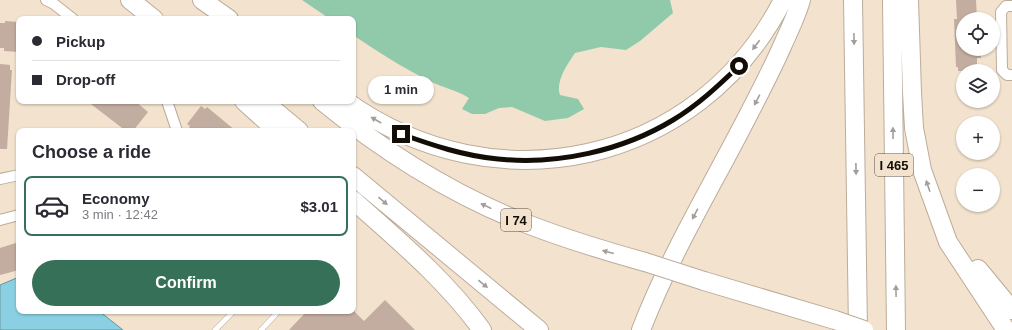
<!DOCTYPE html>
<meta charset="utf-8">
<style>
body{margin:0;font-family:Helvetica,sans-serif;background:#f7f7f7;color:#2b2b33;height:100vh;display:flex;flex-direction:column;font-size:15px;white-space:nowrap}
*{box-sizing:border-box;margin:0}
p{font-size:13px;color:#7c7c81}
.icon{flex:none;width:22px;height:22px;fill:none;stroke:currentColor;stroke-width:2;stroke-linecap:round;stroke-linejoin:round}
.map{position:relative;flex:1;overflow:hidden}
.sheet{position:absolute;left:16px;top:128px;width:340px;height:186px;display:flex;flex-direction:column;background:#fff;border-radius:8px;box-shadow:0 1px 3px #0004}
.sheet>*{flex:none}
.hud{position:absolute;left:16px;top:16px;width:340px;height:88px;border-radius:8px;box-shadow:0 1px 3px #0004;display:grid;align-content:center;height:88px;padding:0 16px;background:#fff}
.buttons{position:absolute;left:956px;top:12px;display:grid;gap:8px}
.buttons a{display:grid;place-items:center;width:44px;height:44px;border-radius:50%;background:#fff;box-shadow:0 1px 3px #0004;font-size:20px}
.end{position:absolute;width:18px;height:18px;margin:-9px;border:5px solid #130d07;background:#fff;box-shadow:0 0 0 2px #fff}
.from{border-radius:50%}
.bubble{position:absolute;height:28px;border-radius:14px;background:#fff;box-shadow:0 1px 3px #0004;font-size:13px;font-weight:700;line-height:28px;text-align:center}
.hud b{display:flex;align-items:center;gap:14px;height:38px;font-size:15px}
.hud b+b{border-top:1px solid #e1e1e2}
.hud i{width:10px;height:10px;background:#2b2b33}
ul{padding:0;list-style:none}
li{display:flex;align-items:center;gap:12px;height:60px;margin:0 8px 6px;padding:0 8px;border:2px solid transparent;border-radius:8px}
li div{flex:1}
li b{display:block;font-size:15px}
li em{font-style:normal;font-weight:700}
li.active{border-color:#367058}
li>.icon{width:36px;height:36px;stroke-width:1.5}
h2{padding:0 16px;font-size:18px;line-height:48px}
.action{display:flex;gap:8px;margin-top:auto;padding:8px 16px}
.action a{flex:1;height:46px;border-radius:24px;background:#367058;color:#fff;font-size:16px;font-weight:700;line-height:46px;text-align:center}
.map>svg:first-child{display:block}
</style>
<div class="map">
<svg width="1012" height="330" viewBox="0 0 1012 330">
<rect width="100%" height="100%" fill="#f2e2ce"/>
<path fill="#91caaa" d="M302,0H670L673,13L640,41L626,50L601,47L575,53C568,63 555,82 560,95L578,99L584,109L568,118L545,121L512,107L499,108L485,114H472L462,109L469,98C457,90 443,88 430,81C403,68 378,52 353,35V19H330Z"/>
<path fill="#8ad0e2" stroke="#6696a0" d="M19,277V311H99L123,330H0V285Z"/>
<path fill="#c3aca0" d="M956,0H976L977,19H963V49H980L981,58H977V71H958V67H956L954,19H957Z
M5,21L19,22V52L4,51V48H0V23H5Z
M0,64L10,65V70H12L7,149H0Z
M87,101H135L148,112L133,131H126Z
M201,106L205,109L207,107L236,131H194L189,127L190,126L187,124Z
M19,242V270L0,275V248Z
M385,300L415,330H289L307,311H354L364,321Z"/>
<g fill="none" stroke-linecap="round" stroke-linejoin="round">
<g stroke="#bcac9a" stroke-width="6">
<path id="service" d="M215,330L234,311
M261,330L279,311"/>
</g>
<g stroke="#bcac9a" stroke-width="12">
<path id="minor" d="M46,0L54,4L73,19
M1012,6H1006L1001,12L1002,70L1007,75H1012
M167,101L177,131
M0,179L19,175
M0,220L19,215"/>
</g>
<g stroke="#bcac9a" stroke-width="20">
<path id="motorway" d="M130,0L154,19
M202,0L229,19
M853,0L858,330
M892,0L896,330
M909,0L912,92L914,128L922,170L948,242L1006,330
M244,101L277,131
M263,101L299,131
M322,101C383,151 453,195 527,224C566,239 605,251 645,262
M346,101C495,208 698,166 783,0
M353,176L539,330
M353,200C400,242 445,279 482,330
M978,269L1012,310
M704,281L835,320
M641,330C668,260 706,196 741,129C756,100 771,72 784,42C790,29 797,14 801,0"/>
</g>
<use href="#service" stroke="#fff" stroke-width="5"/>
<use href="#minor" stroke="#fff" stroke-width="10"/>
<use href="#motorway" stroke="#fff" stroke-width="18"/>
<g stroke="#bcac9a" stroke-width="20" stroke-linecap="butt">
<path id="motorway-bridge" d="M645,262L704,281
M835,320L864,330"/>
</g>
<use href="#motorway-bridge" stroke="#fff" stroke-width="18"/>
</g>
<defs><path id="oneway-solid" d="M-6-.8H1V-3.2L6.5 0L1 3.2V.8H-6Z"/></defs>
<g fill="#a19e9c">
<use href="#oneway-solid" transform="translate(854 39) rotate(89)"/>
<use href="#oneway-solid" transform="translate(756 45) rotate(127)"/>
<use href="#oneway-solid" transform="translate(757 100) rotate(118)"/>
<use href="#oneway-solid" transform="translate(376 120) rotate(-150)"/>
<use href="#oneway-solid" transform="translate(893 133) rotate(-91)"/>
<use href="#oneway-solid" transform="translate(856 169) rotate(89)"/>
<use href="#oneway-solid" transform="translate(928 186) rotate(-109)"/>
<use href="#oneway-solid" transform="translate(383 201) rotate(40)"/>
<use href="#oneway-solid" transform="translate(486 206) rotate(-154)"/>
<use href="#oneway-solid" transform="translate(695 214) rotate(118)"/>
<use href="#oneway-solid" transform="translate(608 252) rotate(-165)"/>
<use href="#oneway-solid" transform="translate(483 284) rotate(39)"/>
<use href="#oneway-solid" transform="translate(896 291) rotate(-91)"/>
</g>
<g fill="none" stroke-linecap="round" stroke-linejoin="round">
<path stroke="#130d07" stroke-width="5" d="M401,134C432,145 464,156 498,159C557,165 622,151 673,120C698,105 718,86 739,66"/>
</g>
<g text-anchor="middle" dominant-baseline="central" stroke-width="4" stroke-linejoin="round" paint-order="stroke">
<g fill="#f2e2ce" stroke="#564d43" stroke-width="1">
<rect x="875" y="154" width="38" height="22" rx="3"/>
<rect x="501" y="209" width="30" height="22" rx="3"/>
</g>
<g font-size="13" font-weight="bold" fill="#130d07">
<text x="894" y="165">I 465</text>
<text x="516" y="220">I 74</text>
</g>
</g>
</svg>
<div class="buttons">
<a><svg class="icon" aria-label="locate" viewBox="0 0 24 24"><circle cx="12" cy="12" r="6"/><path d="M12 2v4M12 18v4M2 12h4M18 12h4"/></svg></a>
<a><svg class="icon" aria-label="layers" viewBox="0 0 24 24"><path d="M12 4l9 5-9 5-9-5zM3 14l9 5 9-5"/></svg></a>
<a>+</a>
<a>−</a>
</div>
<i class="end from" style="left:739px;top:66px"></i>
<i class="end" style="left:401px;top:134px"></i>
<div class="bubble" style="left:368px;top:76px;width:66px">1 min</div>
<div class="hud">
<b><i class="from"></i>Pickup</b>
<b><i></i>Drop-off</b>
</div>
<section class="sheet">
<h2>Choose a ride</h2>
<ul>
<li class="active"><svg class="icon" aria-label="car" viewBox="0 0 24 24"><path d="M5 17H2v-5l4-1 3-4h7l3 4 3 1v5h-3M9 17h6M6 11h13"/><circle cx="7" cy="17" r="2"/><circle cx="17" cy="17" r="2"/></svg><div><b>Economy</b><p>3 min · 12:42</p></div><em>$3.01</em></li>
</ul>
<div class="action"><a>Confirm</a></div>
</section>
</div>
